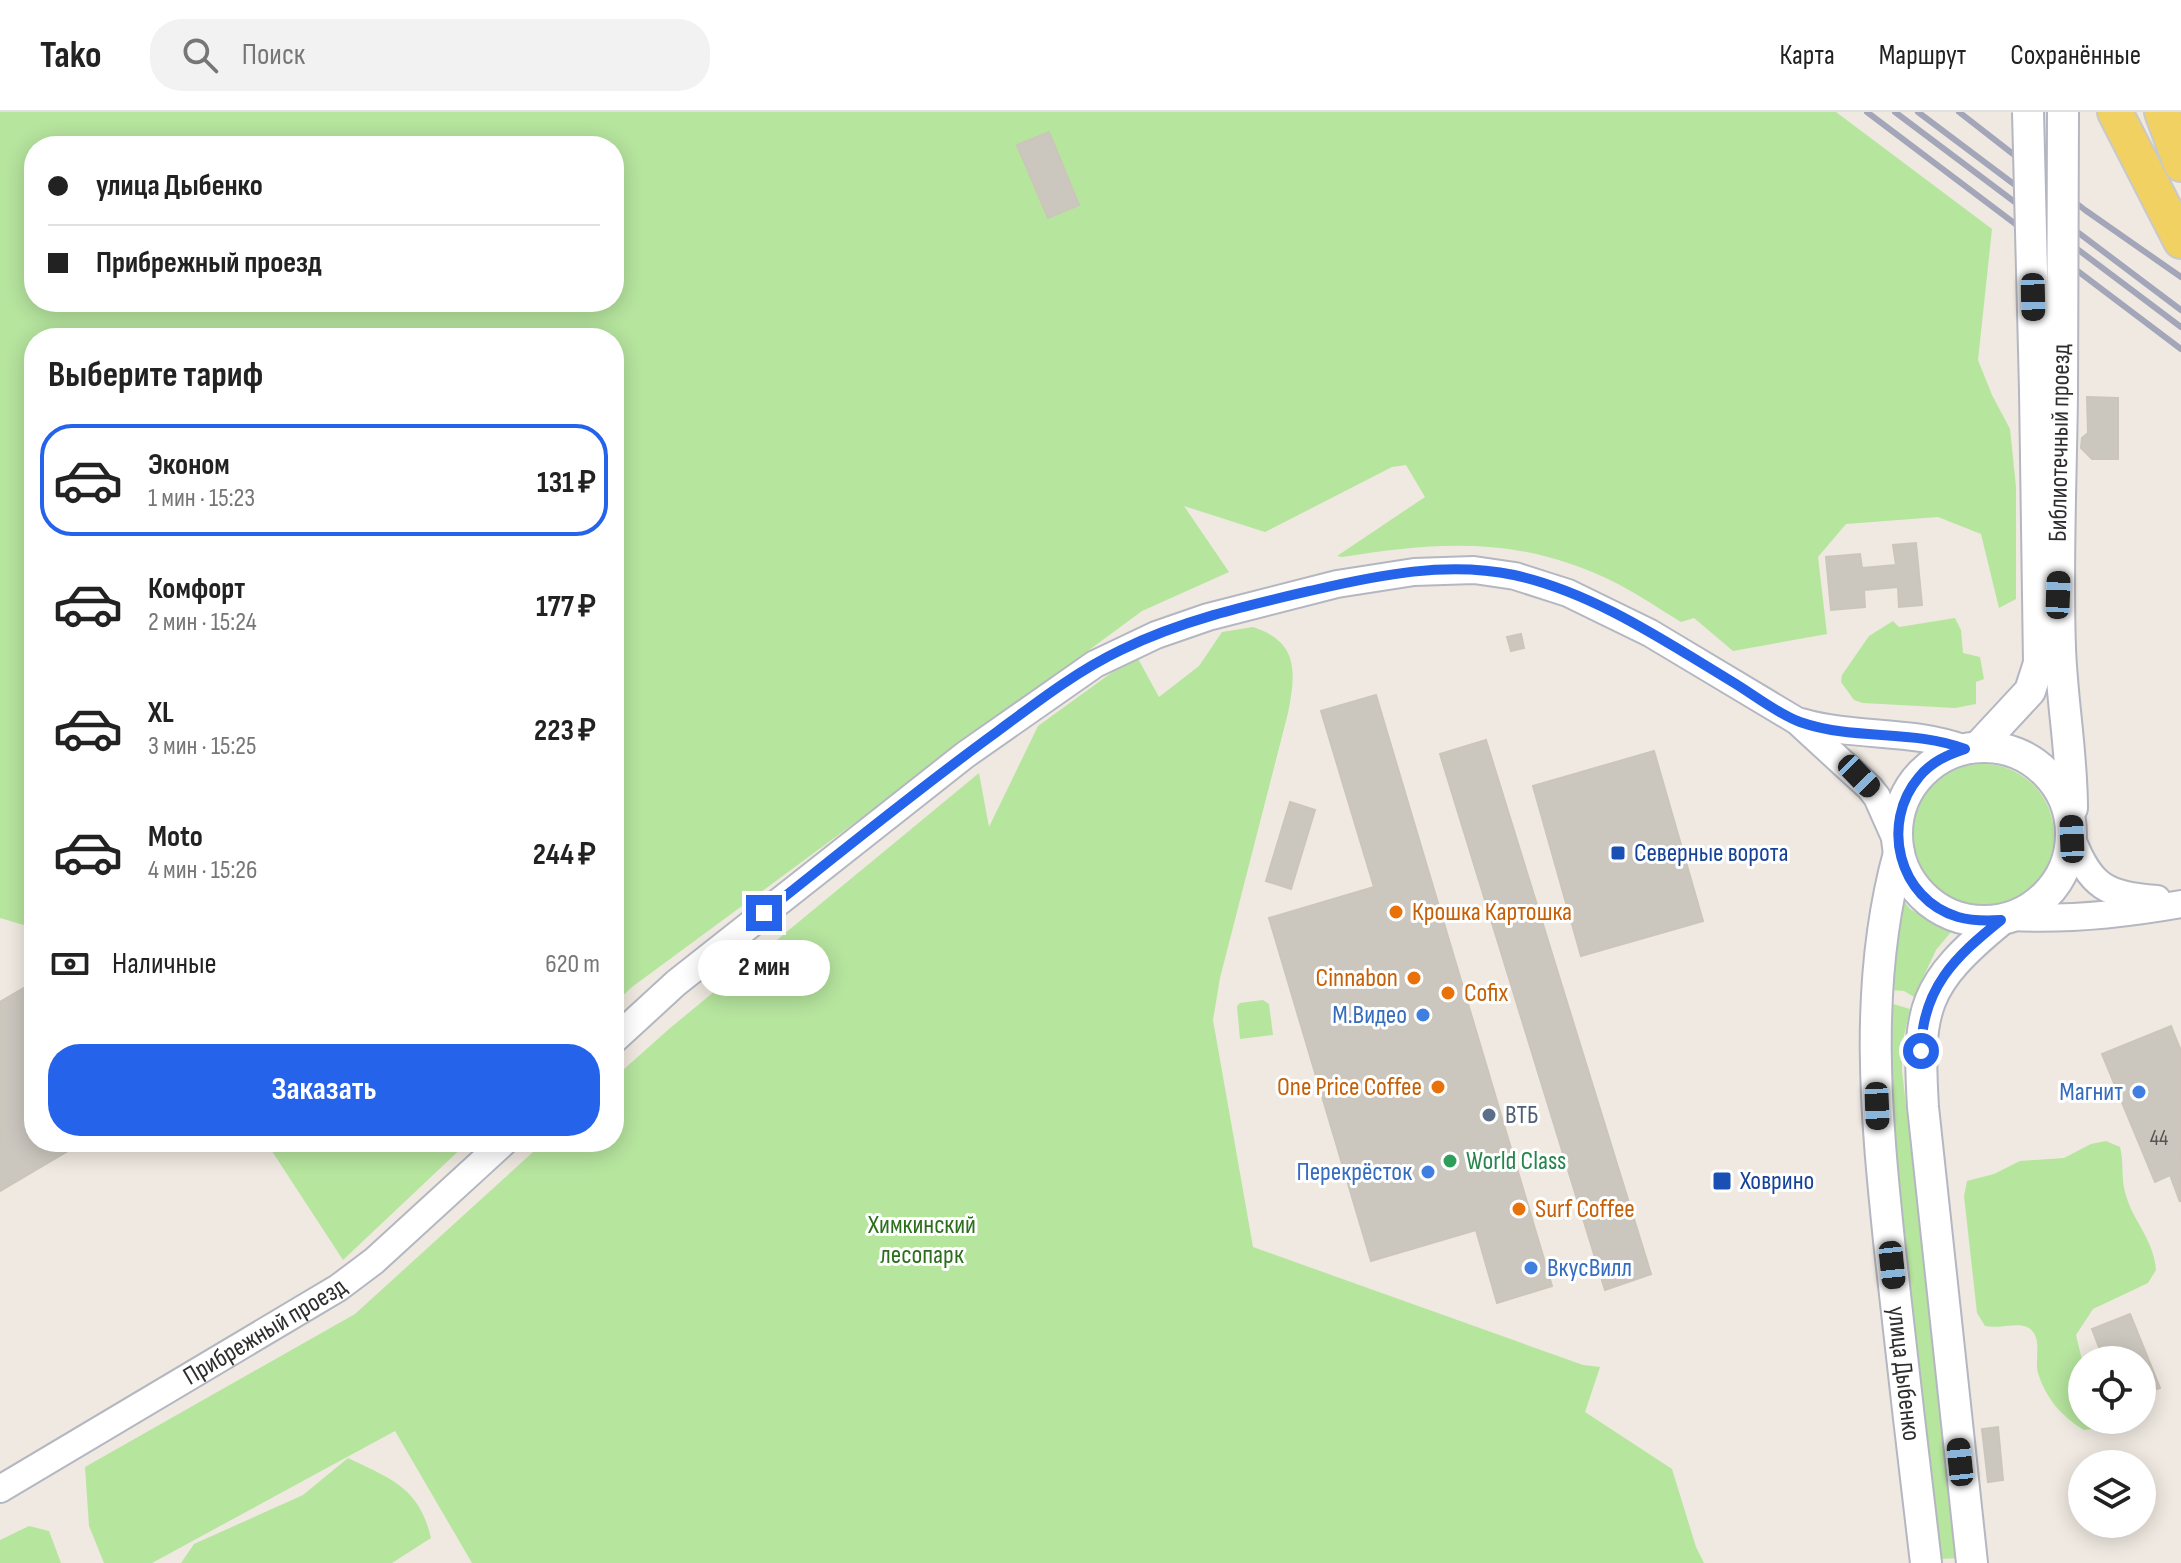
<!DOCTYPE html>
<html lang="ru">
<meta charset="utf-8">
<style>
body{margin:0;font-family:"Sofia Sans Condensed",sans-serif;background:#f2f2f2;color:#222;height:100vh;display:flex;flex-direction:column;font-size:30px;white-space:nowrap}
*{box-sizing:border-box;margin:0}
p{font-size:26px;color:#767676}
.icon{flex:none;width:44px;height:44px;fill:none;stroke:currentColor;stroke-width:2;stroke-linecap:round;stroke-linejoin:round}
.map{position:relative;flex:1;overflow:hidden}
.panel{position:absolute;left:24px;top:216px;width:600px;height:824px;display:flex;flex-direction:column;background:#fff;border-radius:32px;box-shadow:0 4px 20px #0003}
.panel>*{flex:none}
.top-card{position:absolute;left:24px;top:24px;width:600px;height:176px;border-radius:32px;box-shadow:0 4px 20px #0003;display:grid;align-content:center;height:176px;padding:0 24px;background:#fff}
.tools{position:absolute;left:2068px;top:1234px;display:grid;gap:16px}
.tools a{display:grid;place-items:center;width:88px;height:88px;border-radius:50%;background:#fff;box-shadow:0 4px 20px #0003;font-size:40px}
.end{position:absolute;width:36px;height:36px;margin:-18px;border:10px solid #2563eb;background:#fff;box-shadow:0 0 0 4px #fff}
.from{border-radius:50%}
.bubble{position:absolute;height:56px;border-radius:28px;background:#fff;box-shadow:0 4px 20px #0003;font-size:26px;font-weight:700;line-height:56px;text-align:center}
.car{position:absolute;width:24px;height:48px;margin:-24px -12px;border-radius:10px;box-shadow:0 0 6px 2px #0007;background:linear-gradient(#222 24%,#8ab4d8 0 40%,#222 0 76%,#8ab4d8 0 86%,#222 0)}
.top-card b{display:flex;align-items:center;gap:28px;height:76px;font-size:30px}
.top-card b+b{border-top:2px solid #e0e0e0}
.top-card i{width:20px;height:20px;background:#222}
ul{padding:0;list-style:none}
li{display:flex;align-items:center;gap:24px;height:112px;margin:0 16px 12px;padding:0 8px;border:4px solid transparent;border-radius:32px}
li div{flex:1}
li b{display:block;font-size:30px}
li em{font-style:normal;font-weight:700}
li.active{border-color:#2563eb}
li>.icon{width:72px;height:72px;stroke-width:1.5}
h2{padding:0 24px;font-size:36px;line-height:96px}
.pay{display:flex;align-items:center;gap:20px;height:88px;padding:0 24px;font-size:30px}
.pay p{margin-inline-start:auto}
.action{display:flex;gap:16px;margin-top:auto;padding:16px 24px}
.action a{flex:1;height:92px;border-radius:32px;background:#2563eb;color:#fff;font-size:32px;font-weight:700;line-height:92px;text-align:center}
header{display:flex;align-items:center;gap:48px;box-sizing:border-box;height:112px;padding:0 40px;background:#fff;border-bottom:2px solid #e0e0e0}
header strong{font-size:38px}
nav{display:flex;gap:44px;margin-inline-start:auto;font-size:28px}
.search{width:560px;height:72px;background:#f2f2f2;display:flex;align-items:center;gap:20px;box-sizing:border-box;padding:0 28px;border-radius:32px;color:#767676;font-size:30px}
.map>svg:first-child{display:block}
</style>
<header>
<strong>Tako</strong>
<div class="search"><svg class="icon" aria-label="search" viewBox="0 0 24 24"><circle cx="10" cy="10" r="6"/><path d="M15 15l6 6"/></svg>Поиск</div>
<nav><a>Карта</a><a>Маршрут</a><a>Сохранённые</a></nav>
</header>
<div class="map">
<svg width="2181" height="1451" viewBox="0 0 2181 1451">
<rect width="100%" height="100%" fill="#efe9e1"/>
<path fill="#b6e59e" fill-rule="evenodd" d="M0,0H1836L1992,117L1978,248L1992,283L2010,317L2016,375V487L1999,496L1981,422L1938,405L1846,412L1818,445L1827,522L1733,539L1694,506L1681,510C1660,497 1639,483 1618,472C1524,424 1443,429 1342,445L1337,444L1425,385L1406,353L1392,355L1265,420L1184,394L1229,460L1142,499L632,875L614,892V226H34V816L0,806ZM34,34H614V190H34Z
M1955,506L1961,518L1963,541L1980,545L1984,567L1976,570V592L1955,596L1863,591L1854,588L1841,570L1842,563L1869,524L1893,509L1899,515Z
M1253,515C1299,530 1296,560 1288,601L1220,866L1213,908L1253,1135L1583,1253L1600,1255L1585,1300L1672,1357L1696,1435L1704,1451H472L395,1319L152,1451H104L89,1414L85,1355L355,1202L544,1030H614V966L669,917L979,661L989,715L1038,614L1136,543L1159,585L1199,554L1222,520Z
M1912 723a71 71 0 1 1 142 0a71 71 0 1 1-142 0Z
M1900,784L1910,797L1951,820L1936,838L1914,885L1904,879L1891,878Z
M1263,888L1269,892L1273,923L1240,927L1237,894L1240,891Z
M1890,891L1910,897L1902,933V959L1959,1446L1939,1447L1885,973Z
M2106,1029L2120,1035C2124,1050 2121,1065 2125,1080C2132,1109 2153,1125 2156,1158L2148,1171L2093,1197L2076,1223L2082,1248V1308H2101L2099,1316L2084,1318C2062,1305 2046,1287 2038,1261C2034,1246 2044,1224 2027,1215C2017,1210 1999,1217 1985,1214L1977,1201L1964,1084L1967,1069L1994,1062L2020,1049L2064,1046L2091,1032Z
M266,1030H468L343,1148Z
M348,1346C391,1367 419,1375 431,1426L392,1451H181L194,1432L303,1383Z
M29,1414L49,1419L61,1451H0V1428Z"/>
<path fill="#cbc7bf" stroke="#cbc5ba" stroke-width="2" d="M1049,20L1079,93L1048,106L1017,33Z
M2087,285L2118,286V347H2092L2081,336L2082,326L2088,321Z
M1916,431L1922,493L1899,495L1898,475L1864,478L1865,495L1831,498L1826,445L1860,442L1862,456L1896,453L1893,433Z
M1521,522L1524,536L1511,539L1507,525Z
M1376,583L1552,1174L1497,1191L1476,1118L1371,1149L1269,806L1374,775L1321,599Z
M1486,628L1651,1162L1605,1178L1440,642Z
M1654,639L1703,809L1581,844L1533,674Z
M1290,690L1315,698L1291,777L1266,769Z
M34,870V1030H83L0,1079V890Z
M2171,914L2181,939L2180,1090L2170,1063L2155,1070L2102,942Z
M2130,1202L2160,1276L2142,1283V1248H2104L2092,1217Z
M1998,1315L2003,1368L1988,1370L1982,1317Z"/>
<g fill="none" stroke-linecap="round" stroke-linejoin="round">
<g stroke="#b4b7c1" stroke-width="30">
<g id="tertiary">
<path d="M1801,610C1856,626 1913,617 1965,637"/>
<path d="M2072,727C2091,775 2106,783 2157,787"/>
<path d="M2012,805C2069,808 2125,802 2181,792"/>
<path d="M614,928L676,871L965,643L1095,552L1156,523L1208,505L1337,472L1414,460L1474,458L1515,464L1568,481L1650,521L1797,609L1870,676L1877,685L1897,730"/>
<path id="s1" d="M0,1377L338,1176L374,1149L504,1030"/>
</g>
</g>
<g stroke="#b4b7c1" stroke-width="34">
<g id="secondary">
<path d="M2062,283C2061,367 2057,452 2060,536C2062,590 2072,642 2072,696"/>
<circle cx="1984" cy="722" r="87"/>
<path d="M1978,635L2030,579L2039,551L2035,278"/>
<path id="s2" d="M1899,741C1863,872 1876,1004 1890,1138C1901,1242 1914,1347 1926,1451"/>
<path d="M1972,1451L1923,995C1917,896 1923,872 2001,808"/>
</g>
</g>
<g stroke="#c9c9c9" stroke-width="38">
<path id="primary" d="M2115,0L2181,129
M2162,0L2181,52"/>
</g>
<use href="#tertiary" stroke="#fff" stroke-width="26"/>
<use href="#secondary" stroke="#fff" stroke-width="30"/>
<use href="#primary" stroke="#f2d163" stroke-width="34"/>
<path stroke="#a3a6b8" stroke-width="6" d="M1867,0L2181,237
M1895,0L2181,215
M1918,0L2181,198
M1959,0L2085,98L2181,165"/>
<g stroke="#b4b7c1" stroke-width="34" stroke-linecap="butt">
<path id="secondary-bridge" d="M2028,0L2035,278
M2062,283L2063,0"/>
</g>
<use href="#secondary-bridge" stroke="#fff" stroke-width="30"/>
</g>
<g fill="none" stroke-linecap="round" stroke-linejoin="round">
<path stroke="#2563eb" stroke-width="10" d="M764,801C841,740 918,677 998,619C1037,590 1077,559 1121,538C1182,508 1249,493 1314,478C1379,463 1447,449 1514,463C1592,480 1663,528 1731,569C1753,582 1776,601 1800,610C1854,629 1912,617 1965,637C1947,643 1931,650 1919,665C1880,711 1898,787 1958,805C1972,809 1986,809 2001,808C1955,845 1922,876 1921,939"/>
</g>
<g fill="#1a4fb4" stroke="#fff" stroke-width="3">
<rect x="1610" y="733" width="16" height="16" rx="4"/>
<rect x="1712" y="1059" width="20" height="20" rx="4"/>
</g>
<g fill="#e8710a" stroke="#fff" stroke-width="3">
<circle cx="1396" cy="800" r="8"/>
<circle cx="1414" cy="866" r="8"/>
<circle cx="1448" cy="881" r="8"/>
<circle cx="1438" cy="975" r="8"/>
<circle cx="1519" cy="1097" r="8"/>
</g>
<g fill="#3f7fe0" stroke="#fff" stroke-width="3">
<circle cx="1423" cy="903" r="8"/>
<circle cx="2139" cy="980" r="8"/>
<circle cx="1428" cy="1060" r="8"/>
<circle cx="1531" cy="1156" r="8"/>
</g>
<circle fill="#5c6f8a" stroke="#fff" stroke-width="3" cx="1489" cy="1003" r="8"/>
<circle fill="#2e9e5b" stroke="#fff" stroke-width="3" cx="1450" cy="1049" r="8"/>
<g text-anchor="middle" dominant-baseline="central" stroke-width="6" stroke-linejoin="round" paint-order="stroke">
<g font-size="22" fill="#555452">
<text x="2159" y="1026">44</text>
</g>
<g font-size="26" fill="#2e2e2e" stroke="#fff">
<text transform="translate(2060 331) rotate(-89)">Библиотечный проезд</text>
<text stroke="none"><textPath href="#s1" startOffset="308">Прибрежный проезд</textPath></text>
<text stroke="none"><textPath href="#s2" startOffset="524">улица Дыбенко</textPath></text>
</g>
<g font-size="26" fill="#164399" stroke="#fff" text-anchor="start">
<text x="1634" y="741">Северные ворота</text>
<text x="1740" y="1069">Ховрино</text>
</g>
<g font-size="26" fill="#c56008" stroke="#fff" text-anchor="start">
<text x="1412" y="800">Крошка Картошка</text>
<text x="1398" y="866" text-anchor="end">Cinnabon</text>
<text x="1464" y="881">Cofix</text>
<text x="1422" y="975" text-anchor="end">One Price Coffee</text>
<text x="1535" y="1097">Surf Coffee</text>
</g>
<g font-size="26" fill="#366cbe" stroke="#fff" text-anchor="end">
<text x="1407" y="903">М.Видео</text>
<text x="2123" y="980">Магнит</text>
<text x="1412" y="1060">Перекрёсток</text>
<text x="1547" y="1156" text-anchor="start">ВкусВилл</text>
</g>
<g font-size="26" fill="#4e5e75" stroke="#fff" text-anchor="start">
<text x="1505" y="1003">ВТБ</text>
</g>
<g font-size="26" fill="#27864d" stroke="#fff" text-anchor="start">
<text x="1466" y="1049">World Class</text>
</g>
<g font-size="26" fill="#2c6e1b" stroke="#fff">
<text x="922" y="1113">Химкинский<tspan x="922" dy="30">лесопарк</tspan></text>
</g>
</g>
</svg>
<div class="tools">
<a><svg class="icon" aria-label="locate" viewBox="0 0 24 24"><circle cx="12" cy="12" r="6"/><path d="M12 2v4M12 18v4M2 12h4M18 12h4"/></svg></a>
<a><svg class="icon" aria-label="layers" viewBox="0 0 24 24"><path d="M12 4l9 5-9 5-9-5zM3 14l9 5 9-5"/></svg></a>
</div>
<i class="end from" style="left:1921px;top:939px"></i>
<i class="end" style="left:764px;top:801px"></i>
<div class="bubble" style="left:698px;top:828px;width:132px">2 мин</div>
<i class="car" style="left:2033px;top:185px;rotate:179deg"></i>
<i class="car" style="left:2058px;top:483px;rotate:2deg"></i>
<i class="car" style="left:1859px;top:664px;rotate:136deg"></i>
<i class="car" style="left:2072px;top:727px;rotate:358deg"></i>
<i class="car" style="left:1877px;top:994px;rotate:178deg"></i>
<i class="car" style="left:1892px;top:1153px;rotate:174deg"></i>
<i class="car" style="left:1960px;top:1350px;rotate:354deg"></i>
<div class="top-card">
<b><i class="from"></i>улица Дыбенко</b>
<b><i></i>Прибрежный проезд</b>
</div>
<section class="panel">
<h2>Выберите тариф</h2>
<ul>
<li class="active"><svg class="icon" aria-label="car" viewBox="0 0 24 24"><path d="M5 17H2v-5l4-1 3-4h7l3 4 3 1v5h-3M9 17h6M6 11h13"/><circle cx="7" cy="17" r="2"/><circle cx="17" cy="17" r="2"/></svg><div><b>Эконом</b><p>1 мин · 15:23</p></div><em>131 ₽</em></li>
<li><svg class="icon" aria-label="car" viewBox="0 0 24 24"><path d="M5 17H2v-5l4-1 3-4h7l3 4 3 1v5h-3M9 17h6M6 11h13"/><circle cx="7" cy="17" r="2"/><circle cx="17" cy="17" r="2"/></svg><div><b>Комфорт</b><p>2 мин · 15:24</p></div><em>177 ₽</em></li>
<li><svg class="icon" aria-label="car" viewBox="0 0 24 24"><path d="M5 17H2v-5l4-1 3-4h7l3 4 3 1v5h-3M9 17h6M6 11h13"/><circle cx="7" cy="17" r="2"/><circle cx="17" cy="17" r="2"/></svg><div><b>XL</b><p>3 мин · 15:25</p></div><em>223 ₽</em></li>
<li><svg class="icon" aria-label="car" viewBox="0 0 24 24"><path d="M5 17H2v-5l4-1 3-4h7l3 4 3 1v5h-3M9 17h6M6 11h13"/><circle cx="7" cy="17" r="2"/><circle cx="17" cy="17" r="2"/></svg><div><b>Moto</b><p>4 мин · 15:26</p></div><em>244 ₽</em></li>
</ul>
<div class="pay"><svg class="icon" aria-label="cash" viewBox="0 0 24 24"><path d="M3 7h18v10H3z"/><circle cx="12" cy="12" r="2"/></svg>Наличные<p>620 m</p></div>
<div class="action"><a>Заказать</a></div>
</section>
</div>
